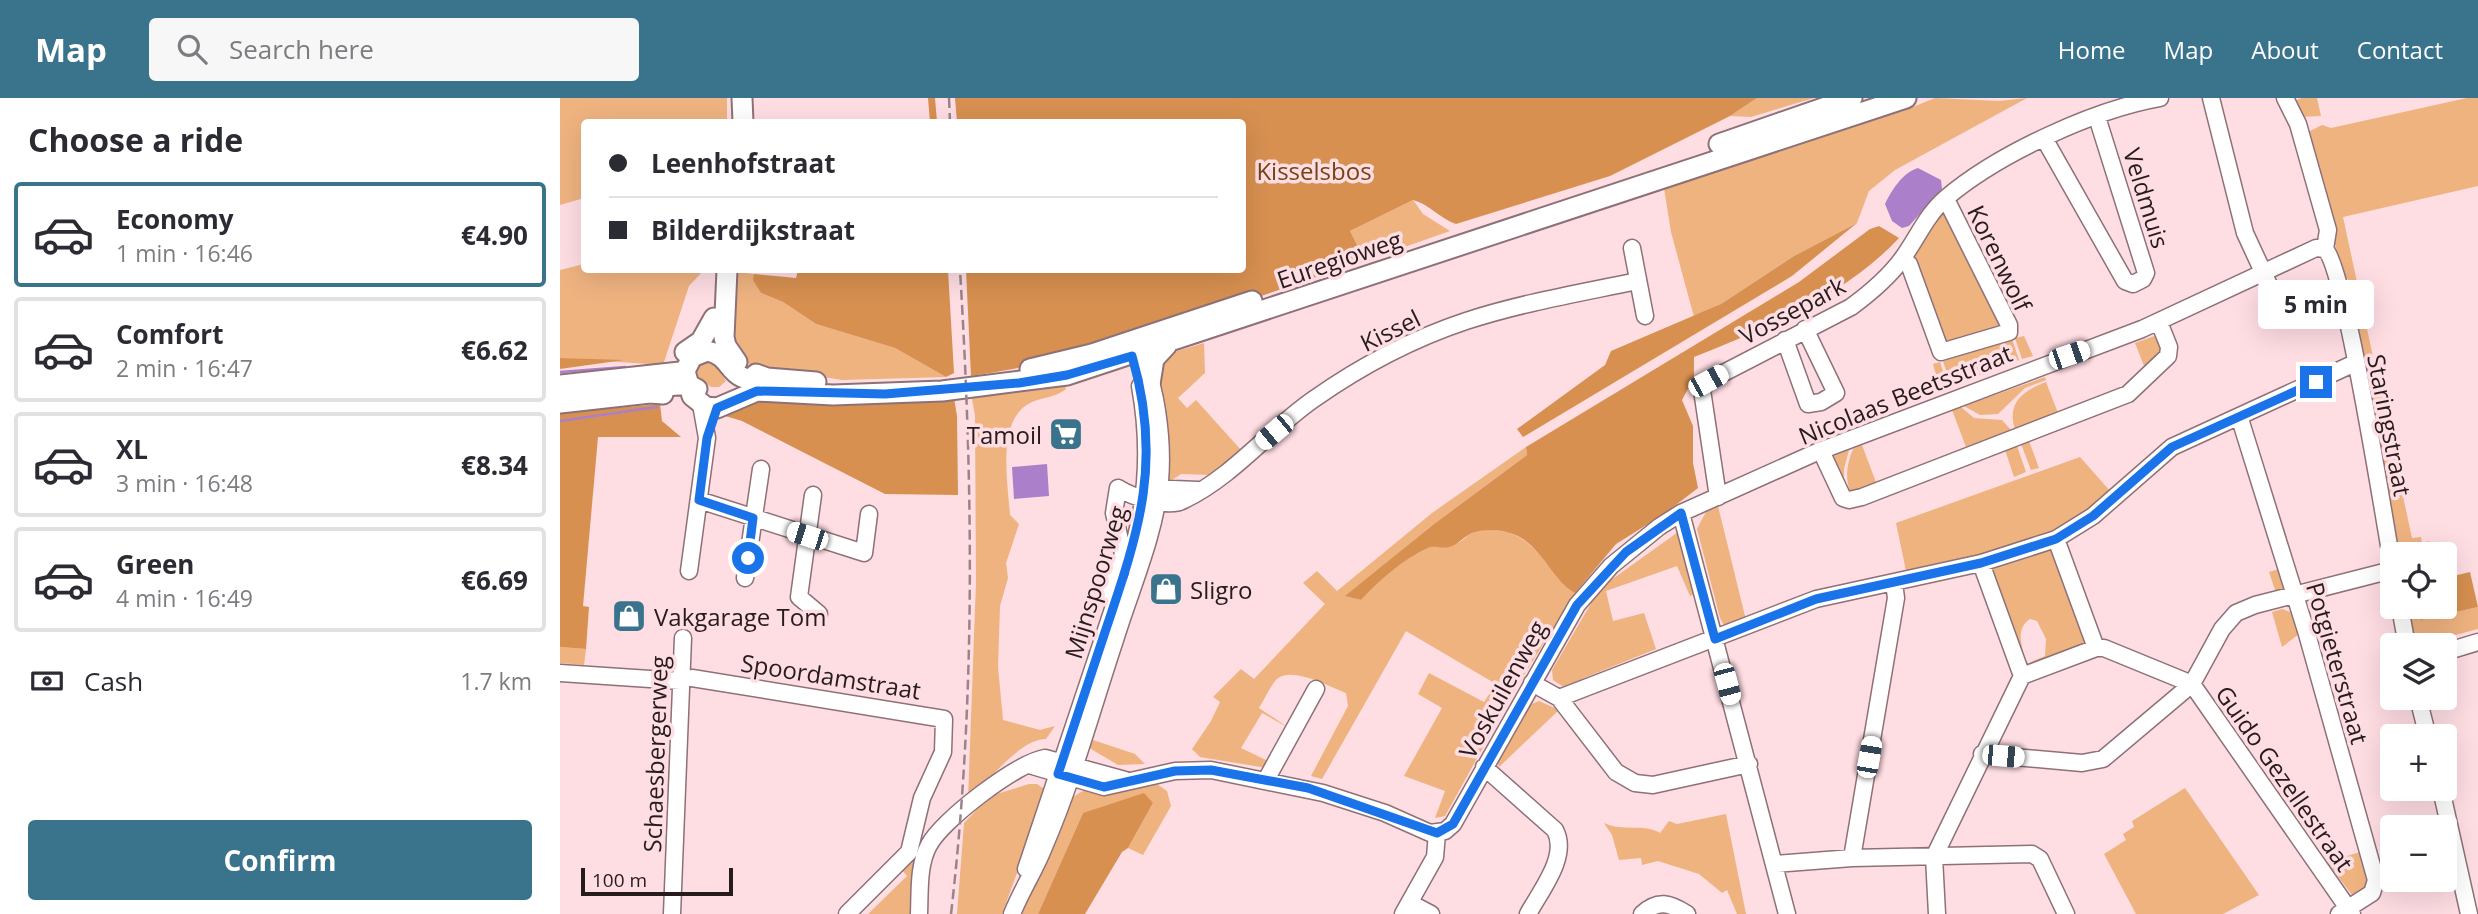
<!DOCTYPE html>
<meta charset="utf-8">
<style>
body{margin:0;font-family:"Open Sans",sans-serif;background:#f7f7f7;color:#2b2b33;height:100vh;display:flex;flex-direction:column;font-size:26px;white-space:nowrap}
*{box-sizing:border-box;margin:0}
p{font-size:23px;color:#7c7c81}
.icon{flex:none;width:38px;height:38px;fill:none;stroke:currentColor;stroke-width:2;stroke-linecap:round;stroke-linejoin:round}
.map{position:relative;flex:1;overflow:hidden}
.panel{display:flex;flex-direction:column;background:#fff;width:560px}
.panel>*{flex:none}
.top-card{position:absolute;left:21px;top:21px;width:665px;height:154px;border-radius:7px;box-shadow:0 7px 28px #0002;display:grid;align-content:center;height:154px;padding:0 28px;background:#fff}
.controls{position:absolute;left:1820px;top:444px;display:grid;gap:14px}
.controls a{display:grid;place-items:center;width:77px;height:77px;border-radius:7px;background:#fff;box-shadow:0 7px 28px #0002;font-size:35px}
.scale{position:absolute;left:21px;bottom:18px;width:152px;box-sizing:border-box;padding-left:7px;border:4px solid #261b1d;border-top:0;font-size:19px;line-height:24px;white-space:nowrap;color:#261b1d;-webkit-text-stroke:5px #fedde3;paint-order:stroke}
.end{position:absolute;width:32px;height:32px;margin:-16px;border:9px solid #1a73e8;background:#fff;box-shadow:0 0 0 4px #fff}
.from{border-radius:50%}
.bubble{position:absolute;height:49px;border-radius:7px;background:#fff;box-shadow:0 7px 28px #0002;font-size:23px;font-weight:700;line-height:49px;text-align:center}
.car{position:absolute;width:21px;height:42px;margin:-21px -10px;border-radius:9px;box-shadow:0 0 5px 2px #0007;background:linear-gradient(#fff 24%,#345 0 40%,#fff 0 76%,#345 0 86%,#fff 0)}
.top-card b{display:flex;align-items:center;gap:24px;height:66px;font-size:26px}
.top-card b+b{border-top:2px solid #e1e1e2}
.top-card i{width:18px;height:18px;background:#2b2b33}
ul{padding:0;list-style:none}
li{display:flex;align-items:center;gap:21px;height:105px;margin:0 14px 10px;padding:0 14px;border:4px solid #e1e1e2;border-radius:7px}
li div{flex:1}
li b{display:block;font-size:26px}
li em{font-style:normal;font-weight:700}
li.on{border-color:#39738c}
li>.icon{width:63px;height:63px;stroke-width:1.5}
h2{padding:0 28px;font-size:32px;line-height:84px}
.pay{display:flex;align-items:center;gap:18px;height:77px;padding:0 28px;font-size:26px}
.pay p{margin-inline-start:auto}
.cta{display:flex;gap:14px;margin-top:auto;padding:14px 28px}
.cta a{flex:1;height:80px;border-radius:7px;background:#39738c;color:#fff;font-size:28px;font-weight:700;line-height:80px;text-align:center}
header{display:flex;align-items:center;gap:42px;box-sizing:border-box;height:98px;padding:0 35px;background:#39738c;color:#fff}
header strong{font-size:33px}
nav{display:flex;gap:38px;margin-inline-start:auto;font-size:24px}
.search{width:490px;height:63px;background:#f7f7f7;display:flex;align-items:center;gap:18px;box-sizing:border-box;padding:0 24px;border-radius:7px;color:#7c7c81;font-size:26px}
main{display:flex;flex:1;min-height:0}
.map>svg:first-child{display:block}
</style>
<header>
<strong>Map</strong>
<div class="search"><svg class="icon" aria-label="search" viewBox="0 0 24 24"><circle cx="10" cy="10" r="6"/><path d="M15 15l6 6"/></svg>Search here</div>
<nav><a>Home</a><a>Map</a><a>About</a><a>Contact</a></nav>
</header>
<main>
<section class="panel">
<h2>Choose a ride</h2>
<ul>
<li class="on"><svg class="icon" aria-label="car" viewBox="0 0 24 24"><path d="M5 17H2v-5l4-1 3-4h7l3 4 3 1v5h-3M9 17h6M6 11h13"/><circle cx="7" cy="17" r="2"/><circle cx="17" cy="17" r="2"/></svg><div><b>Economy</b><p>1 min · 16:46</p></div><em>€4.90</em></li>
<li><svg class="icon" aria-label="car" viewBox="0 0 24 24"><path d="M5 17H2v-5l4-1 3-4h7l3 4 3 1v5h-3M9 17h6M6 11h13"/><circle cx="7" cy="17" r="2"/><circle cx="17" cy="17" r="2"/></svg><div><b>Comfort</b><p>2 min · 16:47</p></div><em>€6.62</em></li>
<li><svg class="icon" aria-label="car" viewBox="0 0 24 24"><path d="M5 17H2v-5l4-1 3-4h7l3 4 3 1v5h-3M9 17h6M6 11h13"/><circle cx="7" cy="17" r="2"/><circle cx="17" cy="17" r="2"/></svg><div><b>XL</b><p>3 min · 16:48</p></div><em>€8.34</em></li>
<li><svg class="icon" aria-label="car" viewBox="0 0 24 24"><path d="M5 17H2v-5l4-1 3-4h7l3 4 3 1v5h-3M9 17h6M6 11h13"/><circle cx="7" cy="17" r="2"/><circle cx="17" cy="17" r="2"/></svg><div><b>Green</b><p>4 min · 16:49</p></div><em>€6.69</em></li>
</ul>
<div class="pay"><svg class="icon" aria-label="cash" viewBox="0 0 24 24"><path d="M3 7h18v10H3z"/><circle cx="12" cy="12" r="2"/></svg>Cash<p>1.7 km</p></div>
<div class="cta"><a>Confirm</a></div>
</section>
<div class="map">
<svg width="1918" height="816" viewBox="0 0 1918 816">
<rect width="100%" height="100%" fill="#fedde3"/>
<path fill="#efb380" d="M0,0H167V24H24V100L0,107Z
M1197,0H1254L1191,19L1170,18Z
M1375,0L1439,3L1467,0L1335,72L1309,93L1297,125L1234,158L1161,206L1134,219L1111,134L1103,84L1343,13Z
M1742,0H1757L1761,18L1742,19L1731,4Z
M1907,0H1918V88L1783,119L1852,440L1861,439L1862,445L1869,443L1873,457H1836L1788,181L1784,180C1771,132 1759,84 1744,36L1762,27L1771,30Z
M853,102L863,116L890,133L805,163L790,133Z
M1383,114L1445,226L1389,252L1350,156L1351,150Z
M24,166V172H144L129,188L103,267L0,260V172Z
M178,174L194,176V182L201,195L223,204L256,226L335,250L386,279L282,282L188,266L170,238Z
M1597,237L1603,251L1586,273L1575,245Z
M1464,238L1473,258L1462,261L1455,240Z
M1452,241L1459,262L1391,288L1383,263Z
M644,245L645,275L618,300L627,310L636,302L682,353L651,377L621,376L609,384L606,324L597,276L604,257Z
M148,264L156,268L166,283L159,289H151L136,278L139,268Z
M1380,264L1388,289L1380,292L1373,266Z
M1485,279L1486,282L1465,290L1438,316L1420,317L1404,308Z
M1486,284L1498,315L1455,331C1446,304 1465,292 1486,284Z
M505,286L506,291C495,300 482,299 470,305C436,322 448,386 450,417L459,426L446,465L448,480L440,508L438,569L443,622L480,632L495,628L486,641C459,641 428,685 408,702L416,484L415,317L411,296L459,294Z
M1401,309L1414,320L1442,322L1451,332L1406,349L1392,312Z
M1469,343L1479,370L1471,372L1461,346Z
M1302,347L1317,387L1291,397C1285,380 1286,368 1293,351Z
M1457,348L1466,374L1454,379L1445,352Z
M966,349L967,357L874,426L786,498L801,502C819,483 845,458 870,449C878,446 888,448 897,445C902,444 905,439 910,436C925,428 949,432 962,441C984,455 993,481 1015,495L956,590L885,718L875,720L885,693L844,678L882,610L858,596L869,575L924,604L936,586L846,533L762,681L751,678L788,608L786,595C770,589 732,568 717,581C710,588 705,601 699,610L729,630L702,615L681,650L710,664L707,670L640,659L632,651L651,623L660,604L653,599L681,571L694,581L765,506L743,485L757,473L777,493L872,415Z
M1289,352L1284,371V388L1267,361Z
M1520,359L1551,394C1543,402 1533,414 1523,420C1474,449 1402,464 1346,473L1336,425Z
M1158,408L1186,522L1165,529L1160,520L1137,431L1147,412Z
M1118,434L1135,496L1130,498L1117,468L1046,493L1053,523L1084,515L1096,551L1024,580L1012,590H1005L993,582L992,572L1040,490Z
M1492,451L1528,544L1527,550L1473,570L1471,564L1485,558L1486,541L1477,523L1470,521C1453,532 1464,553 1467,569L1432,471Z
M1719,471L1725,490L1723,495H1716L1709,474Z
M1847,509H1858L1862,522L1918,509V531L1854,548Z
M1722,511L1733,515L1739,536L1722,549L1712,514Z
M0,549L26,551L24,567L0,565Z
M979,603L999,612L939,669L937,663L969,607Z
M527,640L575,656L585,666L558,667L526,648Z
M469,686H477L487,693L442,816H397L404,725L430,698Z
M597,686L607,693L611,708L583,757L568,750L593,705L523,715L478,816H458L475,785L513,699L526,691L556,694Z
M1625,690L1699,797L1663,816H1576L1544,756L1566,742L1563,736L1574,729L1572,723Z
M1166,716L1186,816H1177L1167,792L1162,795L1139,776L1098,763L1082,767L1081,760L1059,762L1052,737L1044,725C1062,734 1084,725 1100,735L1109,723L1117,726Z
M362,753L355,816H308L347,778L342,772L356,755Z
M1800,754L1808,781L1807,789L1792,797L1767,764Z"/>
<path fill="#d79050" d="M368,0H375L377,24H370Z
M395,0H1197L1170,18L1050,78L896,126C879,120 869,106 853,102L790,133L805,163C676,204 546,259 411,278L406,172H682V24H397Z
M1297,125L1232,178L963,339L957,331L1045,267L1051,253L1161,206L1234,158Z
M1319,128L1339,140C1286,197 1206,230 1134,259V280L1122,302L1133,328V365L1138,390L1104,416L1056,446L1015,495C993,482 985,456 963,441C950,432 927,429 912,435C904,438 898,447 889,449C883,451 875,447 868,450C844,460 819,483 801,502L785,498L874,426L967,357L966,349L1239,184L1310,131Z
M238,172H388L394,275L386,279L335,250L256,226L223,204L201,195L193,182L194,176L236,180Z
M0,260L64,262L0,271Z
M393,294L397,318L398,397L325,396L182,323L162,317L187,301Z
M100,306L102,323L121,339H38L23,508L29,509L26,551L0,549V315Z
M1910,474L1918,509L1861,522L1858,509H1885V480Z
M584,695L593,705L568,750L562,754L525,816H478L523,715Z"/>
<path fill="#ac7fca" d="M1358,70L1381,82L1382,91L1349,128L1342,130L1332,123L1325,106C1331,93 1343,74 1358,70Z
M487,366L489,398L454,401L452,369Z"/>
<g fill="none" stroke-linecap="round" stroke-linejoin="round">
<path stroke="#ac7fca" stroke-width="2.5" d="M0,274L65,269
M0,323L97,309"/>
<g stroke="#8d7176" stroke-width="19">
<path id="minor" d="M1651,0L1685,135L1722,215
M1725,0L1738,26L1768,132L1765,151
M1485,42L1565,183L1573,186L1583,181L1586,175L1537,19
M1072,150L1085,218
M1765,151C1785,170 1824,420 1832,465
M1342,161L1349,166L1381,254L1449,234V227L1386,101
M1225,242L1248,306L1261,304L1276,295L1245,231
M1680,321L1747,536L1816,782L1812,795L1779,816
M1261,353L1283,400L1289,402L1302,399L1568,296L1608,258L1609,249L1599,224
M558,390C572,399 609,411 624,402C674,378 709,332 754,301C801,268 852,241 906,223C961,205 1020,195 1077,183
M588,390L638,392
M253,397L239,499L259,516
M1158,399L1142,292L1148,283L1291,209C1310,195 1328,180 1342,161C1357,141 1366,117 1386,100C1438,56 1533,12 1600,0
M139,402L304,455L309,416
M1121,415L1227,816
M1496,441L1533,418L1612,349L1795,265
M1421,465L1462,578
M568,466C588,407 591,349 580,288
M129,473L147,340L141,306
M185,480L201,371
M550,495L563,456L554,415L558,390
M1840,509L1847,548
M1536,550H1544L1632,586L1792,816
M1885,554L1918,544
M0,575L120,583
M132,580L384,621L383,654L362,700L349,754L287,816
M972,585L999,600L1056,674L1075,685L1093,687L1189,666
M999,600L1256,501L1421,465L1496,441L1536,550L1462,578
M1858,600L1868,639
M1422,656L1522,665L1543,661L1632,586L1662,531L1676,515L1695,507L1832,472
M469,667L544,689L615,673L651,672L763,695L825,715L870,735L885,733L893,726L1017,507L1051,468L1099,429L1121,415L1257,354L1582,231L1756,150L1765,151
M924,669L995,732C1009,758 981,792 968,816
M706,682L756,591
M1881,691L1909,816
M1292,760L1336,500L1334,485
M1216,766L1292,760L1472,756L1480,761L1506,816
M466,771L561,487
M850,805L871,816
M112,816L123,540
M359,816C360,793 358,767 369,747C382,722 457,665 485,660L565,682
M452,816C461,793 475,772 484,749C513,682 532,611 555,542C571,490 595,437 600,383C603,348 598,275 573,249
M843,816L875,759L877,735
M1082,816C1098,801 1110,805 1127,816
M1377,816L1374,759L1462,578"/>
</g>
<g stroke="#8d7176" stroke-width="23">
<path id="major" d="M182,0L183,24
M1159,46L1292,0
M167,172L164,239L166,248L177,264
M125,254L141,243L154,220
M470,271L532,256L692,203
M196,276L207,280L256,284
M207,280C165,288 176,258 147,253L132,259L125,273L132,298L146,309L157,310L197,293L273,297L382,293L507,277L1346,0
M590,286L594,261L607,247
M0,287L120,274
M90,295C103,288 124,283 137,291
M0,305L90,295L103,296"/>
</g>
<use href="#minor" stroke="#fff" stroke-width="16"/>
<use href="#major" stroke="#fff" stroke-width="19"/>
<path stroke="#9b8489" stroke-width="2.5" stroke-dasharray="10 5" stroke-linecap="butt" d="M389,0L390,24
M391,816C416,601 413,387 400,172"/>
</g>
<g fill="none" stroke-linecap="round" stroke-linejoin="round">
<path stroke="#1a73e8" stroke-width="9" d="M188,460L193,420L139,402L147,340L157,310L197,293L325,296L459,285L507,277L572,258C603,364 579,433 545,534C529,581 514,629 498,676L544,689L615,673L651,672L748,690L877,735L893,726L1017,507L1066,454L1121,415L1155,541L1256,501L1421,465L1496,441L1533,418L1612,349L1756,284"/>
</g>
<defs>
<g id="supermarket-square" transform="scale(1.75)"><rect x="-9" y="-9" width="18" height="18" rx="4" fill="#39738c" stroke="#fedde3"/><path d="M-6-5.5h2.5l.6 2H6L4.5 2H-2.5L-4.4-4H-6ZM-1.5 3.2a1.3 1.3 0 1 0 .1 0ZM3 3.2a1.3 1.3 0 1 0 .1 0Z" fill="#fff"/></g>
<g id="shop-square" transform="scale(1.75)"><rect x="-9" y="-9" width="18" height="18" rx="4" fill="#39738c" stroke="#fedde3"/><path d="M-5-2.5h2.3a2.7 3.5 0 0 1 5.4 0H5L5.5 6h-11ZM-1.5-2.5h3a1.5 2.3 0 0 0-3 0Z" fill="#fff"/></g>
</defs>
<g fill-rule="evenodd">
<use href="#supermarket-square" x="506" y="336"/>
<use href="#shop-square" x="606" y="491"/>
<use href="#shop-square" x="69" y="518"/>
</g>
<g text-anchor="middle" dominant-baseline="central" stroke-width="7" stroke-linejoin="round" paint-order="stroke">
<g font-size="24" fill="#734414" stroke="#fedde3">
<text x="754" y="72">Kisselsbos</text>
</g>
<g font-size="24" fill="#261b1d" stroke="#fedde3">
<text transform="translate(1587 100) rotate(73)">Veldmuis</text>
<text transform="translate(1440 160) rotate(64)">Korenwolf</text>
<text transform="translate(779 161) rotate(-19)">Euregioweg</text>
<text transform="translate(1232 212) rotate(-28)">Vossepark</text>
<text transform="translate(830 232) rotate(-26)">Kissel</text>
<text transform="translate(1345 296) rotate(-22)">Nicolaas Beetsstraat</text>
<text transform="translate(1830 327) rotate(79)">Staringstraat</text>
<text transform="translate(535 484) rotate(-73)">Mijnspoorweg</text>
<text transform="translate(1778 565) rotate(74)">Potgieterstraat</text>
<text transform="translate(271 578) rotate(9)">Spoordamstraat</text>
<text transform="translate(942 591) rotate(-61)">Voskuilenweg</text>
<text transform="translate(95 656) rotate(-88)">Schaesbergerweg</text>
<text transform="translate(1725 680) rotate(55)">Guido Gezellestraat</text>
</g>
<g font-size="24" fill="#261b1d" stroke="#fedde3" text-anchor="start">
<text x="482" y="336" text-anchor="end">Tamoil</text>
<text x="630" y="491">Sligro</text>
<text x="94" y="518">Vakgarage Tom</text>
</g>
</g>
</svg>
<div class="controls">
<a><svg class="icon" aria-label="locate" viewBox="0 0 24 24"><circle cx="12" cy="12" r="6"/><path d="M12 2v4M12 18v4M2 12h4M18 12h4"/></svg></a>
<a><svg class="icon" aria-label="layers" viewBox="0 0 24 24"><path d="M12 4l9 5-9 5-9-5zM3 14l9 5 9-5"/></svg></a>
<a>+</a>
<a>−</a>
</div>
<div class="scale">100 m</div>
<i class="end from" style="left:188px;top:460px"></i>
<i class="end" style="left:1756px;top:284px"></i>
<div class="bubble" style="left:1698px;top:182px;width:116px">5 min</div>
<i class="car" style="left:1509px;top:257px;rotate:71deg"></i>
<i class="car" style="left:1148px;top:283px;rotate:61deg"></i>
<i class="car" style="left:714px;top:334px;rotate:230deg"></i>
<i class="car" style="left:247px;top:438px;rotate:288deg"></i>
<i class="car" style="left:1167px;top:586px;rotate:165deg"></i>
<i class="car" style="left:1443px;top:658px;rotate:95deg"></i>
<i class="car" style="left:1309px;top:659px;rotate:10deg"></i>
<div class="top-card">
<b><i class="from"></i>Leenhofstraat</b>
<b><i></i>Bilderdijkstraat</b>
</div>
</div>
</main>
